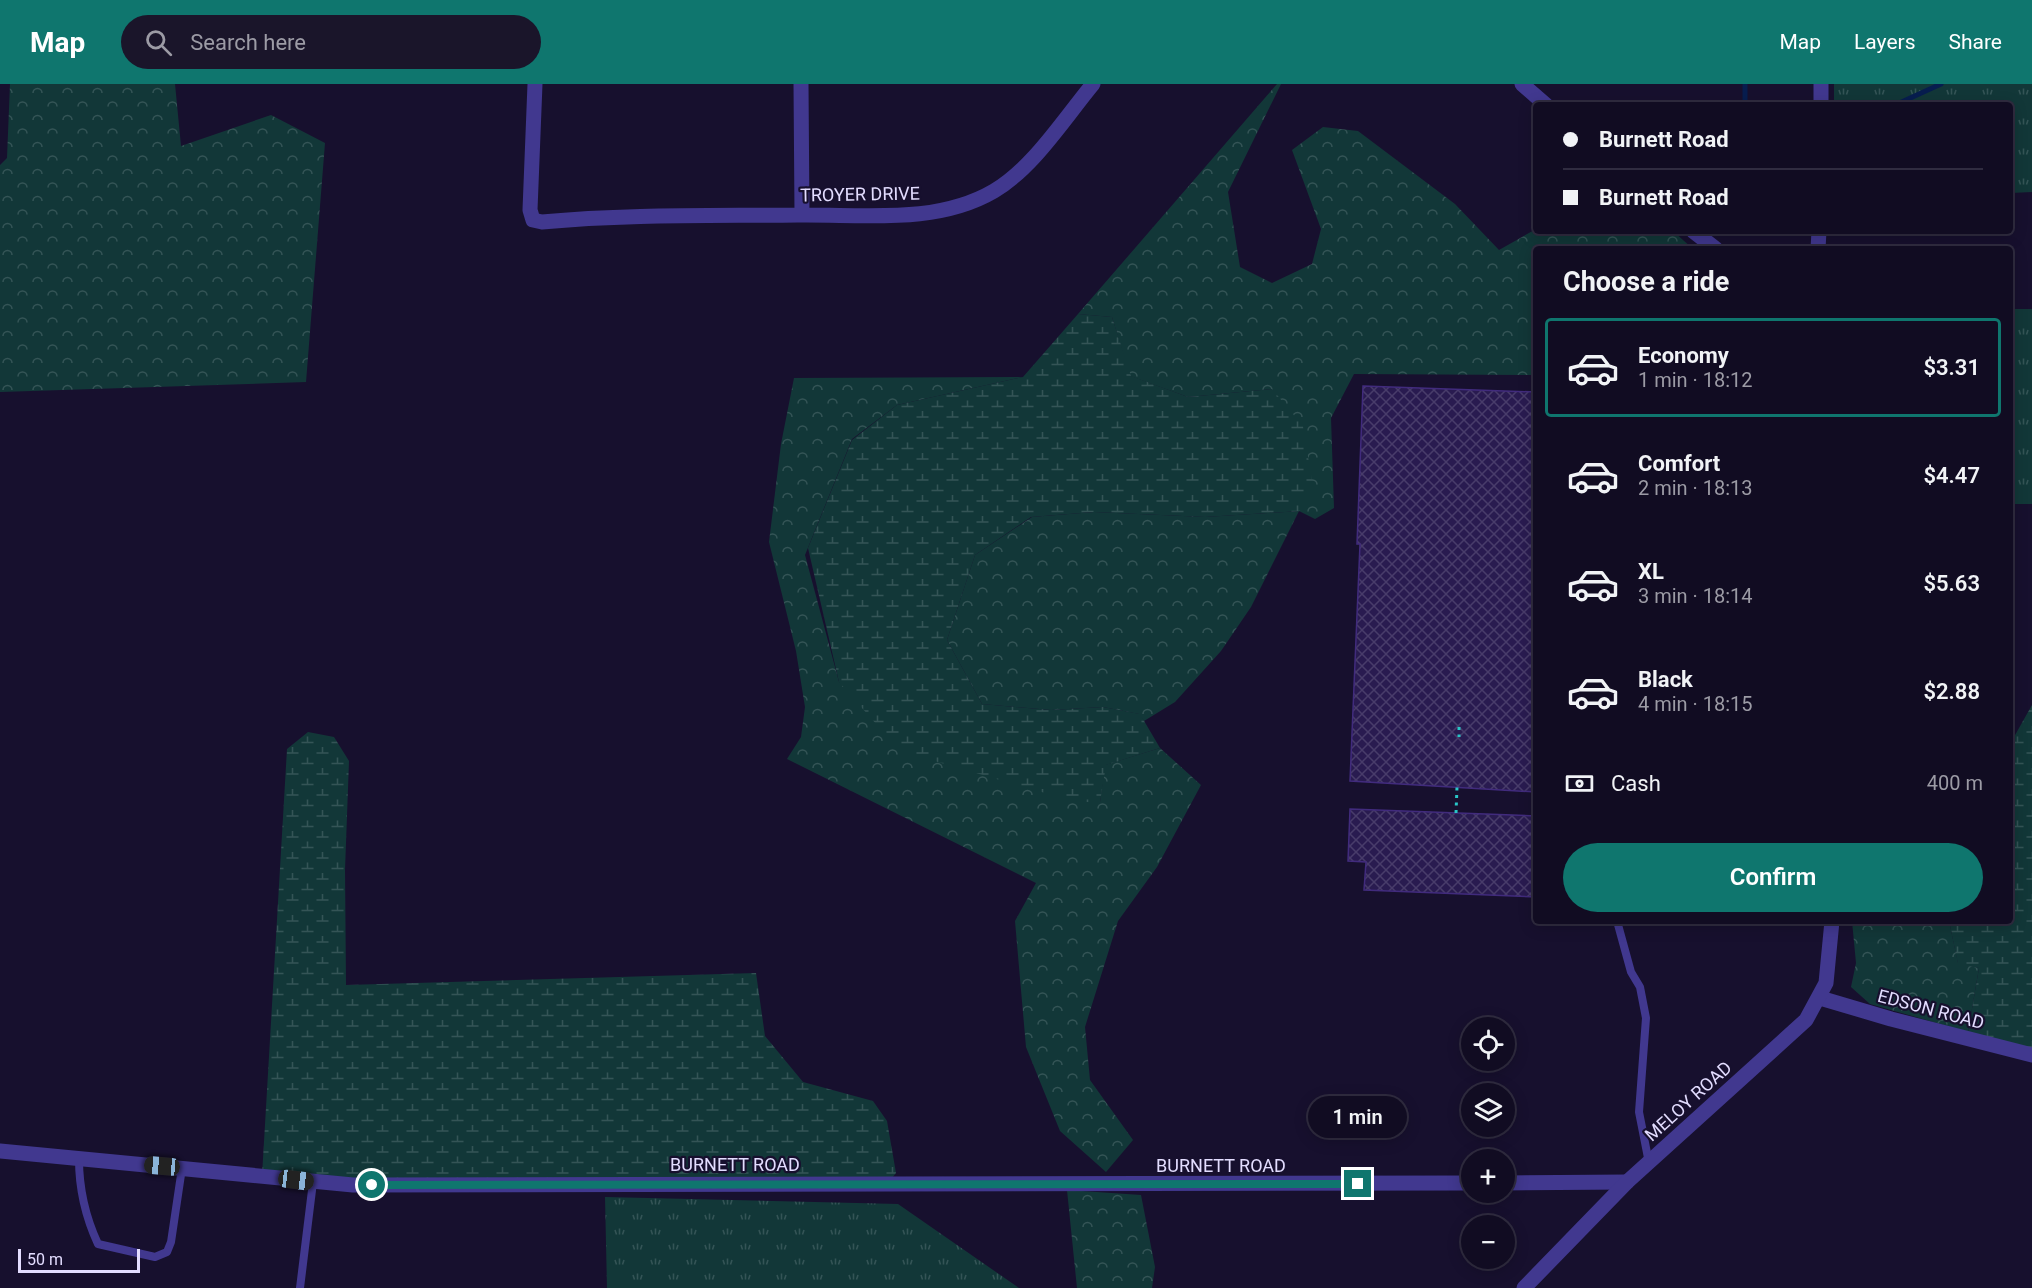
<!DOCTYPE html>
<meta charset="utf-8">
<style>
body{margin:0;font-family:Roboto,sans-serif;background:#1a152a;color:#f1f3f6;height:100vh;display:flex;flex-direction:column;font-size:22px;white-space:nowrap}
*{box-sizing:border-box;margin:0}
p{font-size:20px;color:#9c9ba5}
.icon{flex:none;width:33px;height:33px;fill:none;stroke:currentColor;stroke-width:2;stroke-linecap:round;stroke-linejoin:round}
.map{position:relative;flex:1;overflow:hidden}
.drawer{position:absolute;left:1533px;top:162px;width:480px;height:678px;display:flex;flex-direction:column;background:#110c22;border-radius:6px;box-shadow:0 3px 15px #0003,0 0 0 2px #302c40}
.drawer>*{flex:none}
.hud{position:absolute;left:1533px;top:18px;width:480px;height:132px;border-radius:6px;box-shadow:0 3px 15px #0003,0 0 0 2px #302c40;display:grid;align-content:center;height:132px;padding:0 30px;background:#110c22}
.buttons{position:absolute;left:1461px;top:933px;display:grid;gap:12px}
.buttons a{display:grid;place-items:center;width:54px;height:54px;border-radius:50%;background:#110c22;box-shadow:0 3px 15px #0003,0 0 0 2px #302c40;font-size:30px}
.scale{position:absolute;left:18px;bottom:15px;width:122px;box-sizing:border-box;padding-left:6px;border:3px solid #e3ddff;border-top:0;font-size:16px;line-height:21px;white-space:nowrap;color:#e3ddff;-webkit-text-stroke:4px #17102e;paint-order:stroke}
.end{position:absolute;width:27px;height:27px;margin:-14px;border:8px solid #0f766e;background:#fff;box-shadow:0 0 0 3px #fff}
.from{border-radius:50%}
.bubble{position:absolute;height:42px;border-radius:21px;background:#110c22;box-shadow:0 3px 15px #0003,0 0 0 2px #302c40;font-size:20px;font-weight:600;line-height:42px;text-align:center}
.car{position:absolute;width:18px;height:36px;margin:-18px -9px;border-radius:8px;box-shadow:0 0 4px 2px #0007;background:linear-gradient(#222 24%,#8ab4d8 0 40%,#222 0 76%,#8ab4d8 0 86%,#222 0)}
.hud b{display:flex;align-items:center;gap:21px;height:57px;font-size:22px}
.hud b+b{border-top:2px solid #302c40}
.hud i{width:15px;height:15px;background:#f1f3f6}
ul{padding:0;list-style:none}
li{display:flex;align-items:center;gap:18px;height:99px;margin:0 12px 9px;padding:0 18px;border:3px solid transparent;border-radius:6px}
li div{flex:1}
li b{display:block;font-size:22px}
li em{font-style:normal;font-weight:600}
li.on{border-color:#0f766e}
li>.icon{width:54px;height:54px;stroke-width:1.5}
h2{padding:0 30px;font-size:27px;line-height:72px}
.pay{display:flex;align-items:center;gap:15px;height:66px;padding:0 30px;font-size:22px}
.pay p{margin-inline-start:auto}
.primary-button{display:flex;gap:12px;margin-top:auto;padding:12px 30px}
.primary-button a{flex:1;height:69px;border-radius:36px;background:#0f766e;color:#fff;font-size:24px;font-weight:600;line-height:69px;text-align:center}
header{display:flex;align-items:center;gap:36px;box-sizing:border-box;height:84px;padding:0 30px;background:#0f766e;color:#fff}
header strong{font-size:28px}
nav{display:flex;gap:33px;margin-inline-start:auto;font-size:21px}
.search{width:420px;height:54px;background:#1a152a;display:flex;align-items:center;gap:15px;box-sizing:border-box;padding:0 21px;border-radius:33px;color:#9c9ba5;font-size:22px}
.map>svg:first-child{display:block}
</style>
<header>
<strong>Map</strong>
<div class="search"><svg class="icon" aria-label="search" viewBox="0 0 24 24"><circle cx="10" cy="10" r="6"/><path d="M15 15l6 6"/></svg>Search here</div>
<nav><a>Map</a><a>Layers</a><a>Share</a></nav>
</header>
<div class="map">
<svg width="2032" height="1204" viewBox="0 0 2032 1204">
<defs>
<pattern id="grass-tufts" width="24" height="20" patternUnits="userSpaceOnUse" patternTransform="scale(1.5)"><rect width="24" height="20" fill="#123738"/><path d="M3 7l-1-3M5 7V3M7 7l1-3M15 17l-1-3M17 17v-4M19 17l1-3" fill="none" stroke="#345456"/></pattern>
<pattern id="forest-crowns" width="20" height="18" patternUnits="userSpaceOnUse" patternTransform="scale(1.5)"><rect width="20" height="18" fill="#123738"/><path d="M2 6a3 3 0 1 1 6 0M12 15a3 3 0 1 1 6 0" fill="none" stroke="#345456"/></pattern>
<pattern id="wetland-marsh" width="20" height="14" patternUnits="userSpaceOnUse" patternTransform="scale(1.5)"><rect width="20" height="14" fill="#123738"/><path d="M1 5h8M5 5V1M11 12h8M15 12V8" fill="none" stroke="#345456"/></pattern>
<pattern id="building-cross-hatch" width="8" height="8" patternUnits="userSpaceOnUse" patternTransform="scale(1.5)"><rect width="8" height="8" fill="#291b50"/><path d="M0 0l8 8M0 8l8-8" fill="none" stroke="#483c6a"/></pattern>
</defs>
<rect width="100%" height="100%" fill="#17102e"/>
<path fill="url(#grass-tufts)" d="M1834,0H2032V108L2010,109V21H1834Z
M2010,225H2032V420H2010Z
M605,1113L898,1120L1019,1204H607Z"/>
<path fill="url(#forest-crowns)" d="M10,0H175L181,62L271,31L325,59L306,298L0,308V81L7,74Z
M1277,0H1281L1228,108L1240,183L1272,199L1312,180L1321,145L1292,66L1323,43L1358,47L1455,120L1499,166L1536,145V147H1673L1693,165H1536V291L1354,290L1331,334L1334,424L1315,435L1299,427L1251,523L1221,567L1175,618L1144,637L1139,630L1103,623L1051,626L982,620L947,556L975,471L1032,433L1094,428L1205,433L1300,427L1272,305L1188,313L1130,292L1112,233L1078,230Z
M1023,293L897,321L852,355L805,471L839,598L1100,718L1105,681L1160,664L1201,701L1157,783L1118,837L1085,943L1090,996L1133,1056L1106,1088L1060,1047L1026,963L1015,837L1036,799L787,675L801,653L805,623L796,567L769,458L781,360L794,294Z
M1852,837H1949L1958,879L1979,884L1968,948L1870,920L1851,903L1856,879Z
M1067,1106L1141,1111L1155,1183L1152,1204H1077Z"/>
<path fill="url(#wetland-marsh)" d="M1078,230L1112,233L1131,292L1188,313L1272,305L1303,342L1312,397L1300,427L1205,433L1094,428L1031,433L975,471L947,556L982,620L1051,626L1103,623L1140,630L1160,664L1106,681L1100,718H1076L900,667L839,598L808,464L852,356L897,321L1023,293Z
M2032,621V966L1968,948L1979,884L1958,880L1949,837H2010V660Z
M308,648L334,653L349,677L345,786L346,901L756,889L765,952L803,998L873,1017L887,1037L896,1089L887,1100L392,1101L262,1092L287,665Z"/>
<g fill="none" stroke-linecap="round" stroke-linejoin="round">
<path stroke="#071d4f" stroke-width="5" d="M1745,21V0
M1895,21L1941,0"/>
</g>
<path fill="url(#building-cross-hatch)" stroke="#412b7d" stroke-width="1.5" d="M1363,302L1536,308V708L1350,697L1360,460H1357Z
M1350,725L1536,732V813L1364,806L1366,778L1348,777Z"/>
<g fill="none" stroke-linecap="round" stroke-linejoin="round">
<path stroke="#29c6c7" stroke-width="3" stroke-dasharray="3 4.5" stroke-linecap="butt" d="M1459,643V653
M1456,729L1457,703"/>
<path stroke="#41388f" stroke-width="8" d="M1617,837L1631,888L1640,903L1646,934L1639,1028L1649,1079
M79,1075C79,1106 85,1132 98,1160L155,1173L167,1168L171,1158L182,1084
M300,1204L313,1098"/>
<path stroke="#41388f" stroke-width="15" d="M535,0L530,126L533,136L542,138C627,130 713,132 798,131C863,130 936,141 994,107C1033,84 1064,35 1093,0
M801,0L802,131
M1522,0L1546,21
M1693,147L1716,165
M1820,914L1891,935L2032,971
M0,1067L353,1101L1472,1099
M1504,1099L1627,1098"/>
<path stroke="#41388f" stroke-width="15" d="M1821,0V21
M1818,165L1819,147
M1524,1204L1627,1098L1806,936L1826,899L1832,837"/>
</g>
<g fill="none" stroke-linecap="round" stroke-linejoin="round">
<path stroke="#0f766e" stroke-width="8" d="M372,1101L1358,1100"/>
</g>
<g text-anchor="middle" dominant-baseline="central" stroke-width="4.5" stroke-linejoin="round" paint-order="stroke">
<g font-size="18" fill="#e3ddff" stroke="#17102e">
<text transform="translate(860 110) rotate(-1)">TROYER DRIVE</text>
<text transform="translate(1931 925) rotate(15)">EDSON ROAD</text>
<text transform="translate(1688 1017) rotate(-42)">MELOY ROAD</text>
<text x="735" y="1080">BURNETT ROAD</text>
<text x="1221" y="1081">BURNETT ROAD</text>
</g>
</g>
</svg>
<div class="buttons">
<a><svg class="icon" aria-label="locate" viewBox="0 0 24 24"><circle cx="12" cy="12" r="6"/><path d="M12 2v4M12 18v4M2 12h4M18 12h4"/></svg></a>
<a><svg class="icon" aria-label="layers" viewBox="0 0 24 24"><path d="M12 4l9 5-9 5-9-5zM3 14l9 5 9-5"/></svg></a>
<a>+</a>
<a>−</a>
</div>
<div class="scale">50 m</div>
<i class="end from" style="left:372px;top:1101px"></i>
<i class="end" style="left:1358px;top:1100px"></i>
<div class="bubble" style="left:1308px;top:1012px;width:99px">1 min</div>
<i class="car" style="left:162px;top:1082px;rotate:275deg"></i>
<i class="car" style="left:296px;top:1096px;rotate:97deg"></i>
<div class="hud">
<b><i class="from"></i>Burnett Road</b>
<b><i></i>Burnett Road</b>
</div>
<section class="drawer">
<h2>Choose a ride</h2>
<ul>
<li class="on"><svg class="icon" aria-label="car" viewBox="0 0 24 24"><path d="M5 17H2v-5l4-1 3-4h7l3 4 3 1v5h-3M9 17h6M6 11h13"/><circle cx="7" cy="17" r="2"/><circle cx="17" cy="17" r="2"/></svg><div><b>Economy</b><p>1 min · 18:12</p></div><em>$3.31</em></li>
<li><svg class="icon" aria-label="car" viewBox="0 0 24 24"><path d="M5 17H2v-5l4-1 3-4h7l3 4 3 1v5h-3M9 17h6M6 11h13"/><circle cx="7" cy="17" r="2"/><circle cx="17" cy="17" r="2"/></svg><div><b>Comfort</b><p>2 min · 18:13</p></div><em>$4.47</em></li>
<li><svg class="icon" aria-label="car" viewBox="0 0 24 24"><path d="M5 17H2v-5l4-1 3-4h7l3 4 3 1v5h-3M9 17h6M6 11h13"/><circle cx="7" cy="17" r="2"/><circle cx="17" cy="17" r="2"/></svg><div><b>XL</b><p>3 min · 18:14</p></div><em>$5.63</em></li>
<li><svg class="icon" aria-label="car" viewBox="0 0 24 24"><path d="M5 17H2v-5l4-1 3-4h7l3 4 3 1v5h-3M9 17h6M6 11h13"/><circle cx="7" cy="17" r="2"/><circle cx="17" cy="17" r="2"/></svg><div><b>Black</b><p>4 min · 18:15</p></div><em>$2.88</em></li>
</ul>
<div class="pay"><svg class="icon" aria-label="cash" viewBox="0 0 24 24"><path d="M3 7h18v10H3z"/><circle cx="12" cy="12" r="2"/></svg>Cash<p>400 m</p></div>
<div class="primary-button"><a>Confirm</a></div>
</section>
</div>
